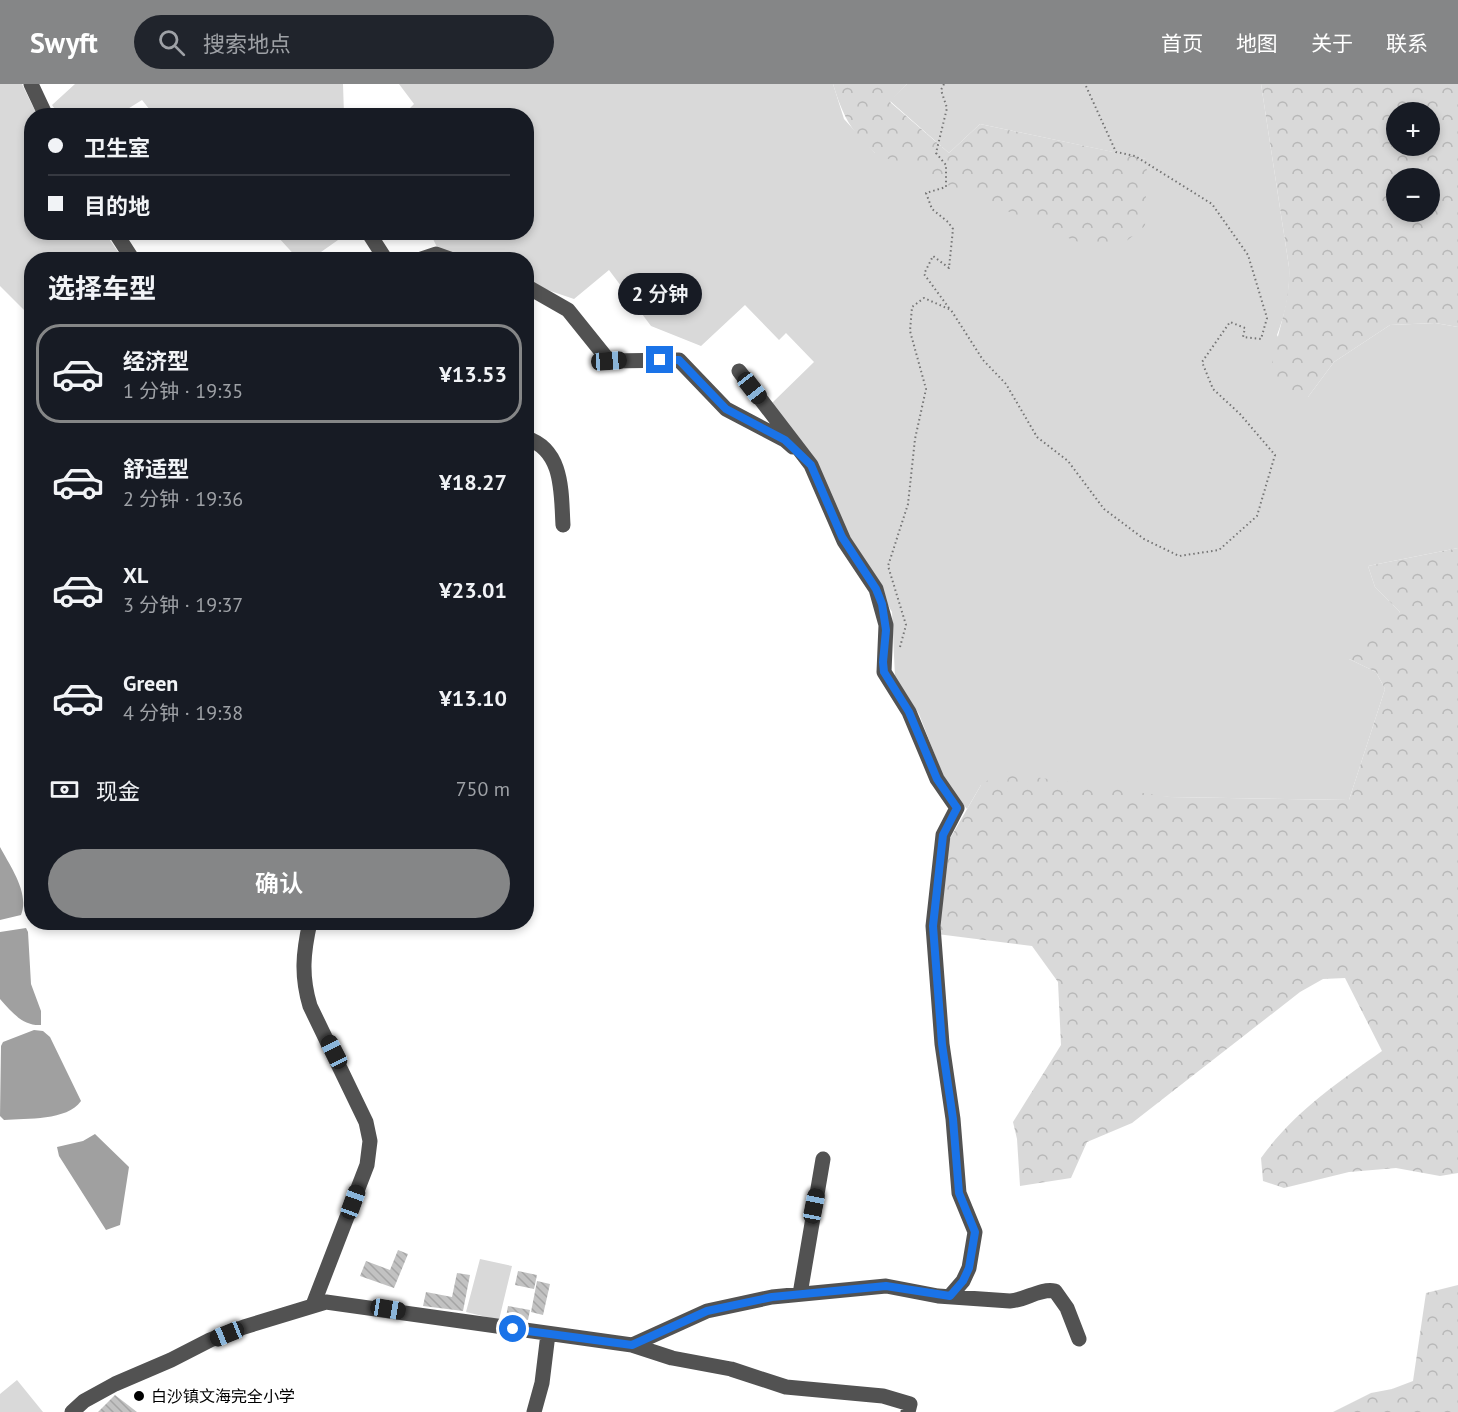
<!DOCTYPE html>
<html lang="zh">
<meta charset="utf-8">
<style>
body{margin:0;font-family:"PT Sans","Noto Sans SC",sans-serif;background:#20242c;color:#f1f3f6;height:100vh;display:flex;flex-direction:column;font-size:22px;white-space:nowrap}
*{box-sizing:border-box;margin:0}
p{font-size:20px;color:#9ea1a6}
.icon{flex:none;width:33px;height:33px;fill:none;stroke:currentColor;stroke-width:2;stroke-linecap:round;stroke-linejoin:round}
.map{position:relative;flex:1;overflow:hidden}
.details{position:absolute;left:24px;top:168px;width:510px;height:678px;display:flex;flex-direction:column;background:#171b24;border-radius:24px;box-shadow:0 3px 9px #0003}
.details>*{flex:none}
.hud{position:absolute;left:24px;top:24px;width:510px;height:132px;border-radius:24px;box-shadow:0 3px 9px #0003;display:grid;align-content:center;height:132px;padding:0 24px;background:#171b24}
.controls{position:absolute;left:1386px;top:18px;display:grid;gap:12px}
.controls a{display:grid;place-items:center;width:54px;height:54px;border-radius:50%;background:#171b24;box-shadow:0 3px 9px #0003;font-size:30px}
.end{position:absolute;width:27px;height:27px;margin:-14px;border:8px solid #1a73e8;background:#fff;box-shadow:0 0 0 3px #fff}
.from{border-radius:50%}
.bubble{position:absolute;height:42px;border-radius:21px;background:#171b24;box-shadow:0 3px 9px #0003;font-size:20px;font-weight:600;line-height:42px;text-align:center}
.car{position:absolute;width:18px;height:36px;margin:-18px -9px;border-radius:8px;box-shadow:0 0 4px 2px #0007;background:linear-gradient(#222 24%,#8ab4d8 0 40%,#222 0 76%,#8ab4d8 0 86%,#222 0)}
.hud b{display:flex;align-items:center;gap:21px;height:57px;font-size:22px}
.hud b+b{border-top:2px solid #363941}
.hud i{width:15px;height:15px;background:#f1f3f6}
ul{padding:0;list-style:none}
li{display:flex;align-items:center;gap:18px;height:99px;margin:0 12px 9px;padding:0 12px;border:3px solid transparent;border-radius:24px}
li div{flex:1}
li b{display:block;font-size:22px}
li em{font-style:normal;font-weight:600}
li.current{border-color:#858687}
li>.icon{width:54px;height:54px;stroke-width:1.5}
h2{padding:0 24px;font-size:27px;line-height:72px}
.pay{display:flex;align-items:center;gap:15px;height:66px;padding:0 24px;font-size:22px}
.pay p{margin-inline-start:auto}
.action{display:flex;gap:12px;margin-top:auto;padding:12px 24px}
.action a{flex:1;height:69px;border-radius:36px;background:#858687;color:#fff;font-size:24px;font-weight:600;line-height:69px;text-align:center}
header{display:flex;align-items:center;gap:36px;box-sizing:border-box;height:84px;padding:0 30px;background:#858687;color:#fff}
header strong{font-size:28px}
nav{display:flex;gap:33px;margin-inline-start:auto;font-size:21px}
.search{width:420px;height:54px;background:#20242c;display:flex;align-items:center;gap:15px;box-sizing:border-box;padding:0 21px;border-radius:33px;color:#9ea1a6;font-size:22px}
.map>svg:first-child{display:block}
</style>
<header>
<strong>Swyft</strong>
<div class="search"><svg class="icon" aria-label="search" viewBox="0 0 24 24"><circle cx="10" cy="10" r="6"/><path d="M15 15l6 6"/></svg>搜索地点</div>
<nav><a>首页</a><a>地图</a><a>关于</a><a>联系</a></nav>
</header>
<div class="map">
<svg width="1458" height="1328" viewBox="0 0 1458 1328">
<defs>
<pattern id="forest-crowns" width="20" height="18" patternUnits="userSpaceOnUse" patternTransform="scale(1.5)"><rect width="20" height="18" fill="#d9d9d9"/><path d="M2 6a3 3 0 1 1 6 0M12 15a3 3 0 1 1 6 0" fill="none" stroke="#b8b8b8"/></pattern>
<pattern id="building-back-hatch" width="6" height="6" patternUnits="userSpaceOnUse" patternTransform="scale(1.5)"><rect width="6" height="6" fill="#c2c2c2"/><path d="M-1 5l2 2M0 0l6 6M5-1l2 2" fill="none" stroke="#a5a5a5"/></pattern>
</defs>
<rect width="100%" height="100%" fill="#fff"/>
<path fill="#d9d9d9" d="M0,0H22L37,31L32,32V148L105,149L123,175L32,176L31,233L0,202Z
M75,0H343L344,31H154L142,16L118,31H59L52,21Z
M399,0H833L844,35L875,69L1146,75L980,40L949,69L890,17L907,0H1261L1289,183C1290,208 1286,228 1277,251L1308,313L1334,278L1390,241L1435,239L1458,243V464L1368,482L1375,503L1400,528L1349,575L1376,588L1385,605L1349,716L1170,713L981,701L967,725L945,697L919,630L895,593L892,528L772,319L814,278L786,249L779,256L745,221L701,262L651,242L609,186L574,215L527,199L526,176L462,175L438,165L430,149L526,148V32L403,31L414,20Z
M284,148H348V149L311,175L299,176L278,153Z
M480,1175L512,1182L499,1236L466,1228Z
M17,1296L43,1328H0V1310Z"/>
<path fill="url(#forest-crowns)" fill-rule="evenodd" d="M833,0H907L890,18L949,69L980,40L1147,75L1145,142L1124,159L1105,170L875,69C850,46 843,32 833,0Z
M1261,0H1458V243L1435,239L1390,241L1334,278L1308,313L1285,314L1270,298C1272,258 1291,224 1289,183ZM1430,28V62H1396V28ZM1396,94H1430V128H1396Z
M1458,464V1089L1440,1092L1396,1084L1349,1088L1284,1104L1263,1097L1261,1074C1293,1029 1337,999 1382,967L1345,894L1323,895L1300,908L1132,1039L1087,1058L1071,1094L1020,1102L1017,1055L1013,1038L1061,961L1058,898L1032,862L937,850L948,758L981,701L1000,688L1170,713L1349,716L1385,605L1376,588L1349,575L1348,560L1400,528L1375,503L1368,482Z
M1458,1201V1328H1333L1371,1309L1392,1305L1413,1297L1426,1209Z"/>
<path fill="#a0a0a0" d="M0,763C10,782 30,809 21,831L0,836Z
M26,844L28,848L31,900L41,927V941C22,942 12,928 0,915V848Z
M34,946L43,947L50,953L81,1017C67,1037 27,1034 4,1036L0,1032L1,962L3,958Z
M95,1050L129,1083L120,1141L106,1146L59,1072L57,1063L83,1057Z"/>
<path fill="url(#building-back-hatch)" d="M398,1166L408,1170L394,1204L360,1192L366,1177L390,1186Z
M518,1187L537,1191L534,1205L515,1201Z
M457,1189L470,1191L463,1227L423,1222L426,1208L452,1213Z
M537,1197L550,1200L543,1231L531,1228Z
M508,1222L530,1226L528,1236L506,1233Z
M115,1311L137,1328H98Z"/>
<g fill="none" stroke-linecap="round" stroke-linejoin="round">
<path stroke="#747474" stroke-width="2" stroke-dasharray="1.5 3" stroke-linecap="butt" d="M944,0L941,6L947,24L936,69L946,81V103L926,109L932,125L948,138L953,145L949,184L933,172L924,190L949,224
M900,563L906,541L888,482L908,420L915,355L926,305L910,247L912,223L924,214L951,226L983,276L1006,300L1037,353L1068,377L1104,425L1144,455L1179,472L1219,466L1257,432L1275,371L1240,330L1213,305L1202,278L1230,238L1245,244L1243,253L1261,255L1267,234L1248,171L1212,120L1135,72L1116,68L1085,0"/>
<path stroke="#525252" stroke-width="15" d="M31,0L46,32
M115,148L133,176
M368,148L386,176
M418,176L436,170L453,176
M526,202L568,226L609,277L679,276L726,325L785,356L793,363
M739,287L811,381L844,457L876,505L886,541L884,588L909,628L937,695L957,724L943,751L933,842L942,960L953,1035L959,1109L975,1148L969,1184L963,1197L950,1212
M526,354C564,366 561,409 563,441
M310,838C303,869 301,892 310,922L366,1038L370,1057L367,1081L313,1221
M800,1210L823,1075
M632,1261L707,1227L772,1213L886,1202L938,1212L1010,1217C1026,1216 1040,1204 1055,1207L1067,1224L1079,1255
M72,1328L84,1317L115,1300L171,1276L210,1256L244,1243L326,1218L632,1261L672,1274L731,1285L786,1303L883,1312L910,1320L908,1328
M534,1328L542,1299L548,1250"/>
</g>
<g fill="none" stroke-linecap="round" stroke-linejoin="round">
<path stroke="#1a73e8" stroke-width="8" d="M513,1245L632,1261L707,1227L772,1213L886,1202L950,1212L963,1197L969,1184L975,1148L959,1109L953,1035L942,960L933,842L943,751L957,724L937,695L909,628L884,588L883,578L886,546L882,520L876,505L842,453L811,381L785,356L726,325L679,276H660"/>
</g>
<circle fill="#000" stroke="#fff" stroke-width="2" cx="139" cy="1312" r="6"/>
<g text-anchor="middle" dominant-baseline="central" stroke-width="6" stroke-linejoin="round" paint-order="stroke">
<g font-size="16" fill="#000" stroke="#fff" text-anchor="start">
<text x="151" y="1312">白沙镇文海完全小学</text>
</g>
</g>
</svg>
<div class="controls">
<a>+</a>
<a>−</a>
</div>
<i class="end from" style="left:513px;top:1245px"></i>
<i class="end" style="left:660px;top:276px"></i>
<div class="bubble" style="left:618px;top:189px;width:84px">2 分钟</div>
<i class="car" style="left:609px;top:277px;rotate:86deg"></i>
<i class="car" style="left:752px;top:304px;rotate:142deg"></i>
<i class="car" style="left:334px;top:968px;rotate:333deg"></i>
<i class="car" style="left:353px;top:1118px;rotate:20deg"></i>
<i class="car" style="left:814px;top:1122px;rotate:11deg"></i>
<i class="car" style="left:388px;top:1225px;rotate:99deg"></i>
<i class="car" style="left:227px;top:1250px;rotate:248deg"></i>
<div class="hud">
<b><i class="from"></i>卫生室</b>
<b><i></i>目的地</b>
</div>
<section class="details">
<h2>选择车型</h2>
<ul>
<li class="current"><svg class="icon" aria-label="car" viewBox="0 0 24 24"><path d="M5 17H2v-5l4-1 3-4h7l3 4 3 1v5h-3M9 17h6M6 11h13"/><circle cx="7" cy="17" r="2"/><circle cx="17" cy="17" r="2"/></svg><div><b>经济型</b><p>1 分钟 · 19:35</p></div><em>¥13.53</em></li>
<li><svg class="icon" aria-label="car" viewBox="0 0 24 24"><path d="M5 17H2v-5l4-1 3-4h7l3 4 3 1v5h-3M9 17h6M6 11h13"/><circle cx="7" cy="17" r="2"/><circle cx="17" cy="17" r="2"/></svg><div><b>舒适型</b><p>2 分钟 · 19:36</p></div><em>¥18.27</em></li>
<li><svg class="icon" aria-label="car" viewBox="0 0 24 24"><path d="M5 17H2v-5l4-1 3-4h7l3 4 3 1v5h-3M9 17h6M6 11h13"/><circle cx="7" cy="17" r="2"/><circle cx="17" cy="17" r="2"/></svg><div><b>XL</b><p>3 分钟 · 19:37</p></div><em>¥23.01</em></li>
<li><svg class="icon" aria-label="car" viewBox="0 0 24 24"><path d="M5 17H2v-5l4-1 3-4h7l3 4 3 1v5h-3M9 17h6M6 11h13"/><circle cx="7" cy="17" r="2"/><circle cx="17" cy="17" r="2"/></svg><div><b>Green</b><p>4 分钟 · 19:38</p></div><em>¥13.10</em></li>
</ul>
<div class="pay"><svg class="icon" aria-label="cash" viewBox="0 0 24 24"><path d="M3 7h18v10H3z"/><circle cx="12" cy="12" r="2"/></svg>现金<p>750 m</p></div>
<div class="action"><a>确认</a></div>
</section>
</div>
